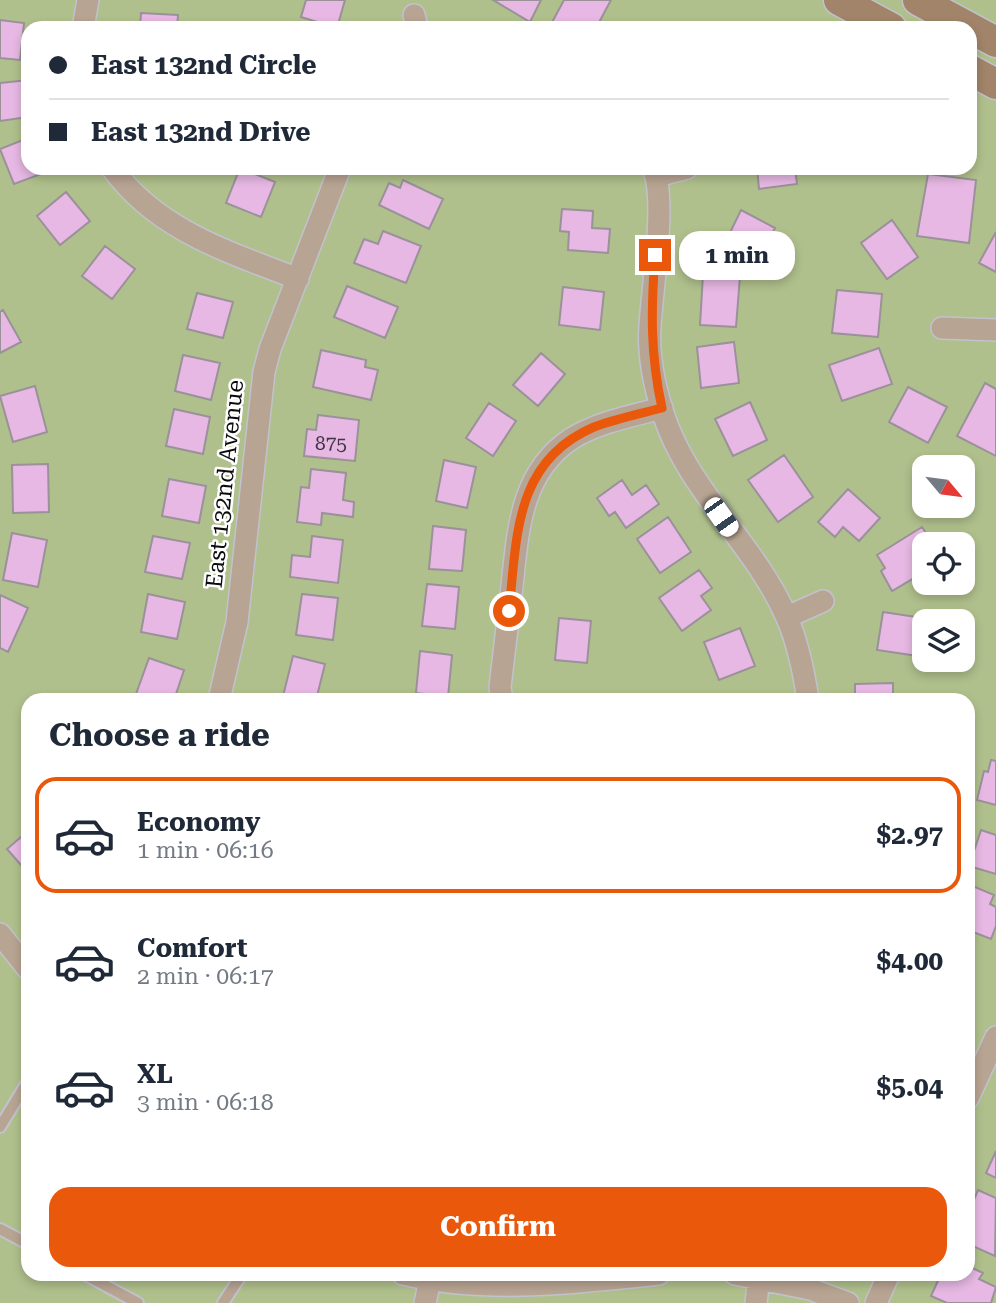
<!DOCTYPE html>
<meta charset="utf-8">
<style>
body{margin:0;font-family:"Roboto Serif",serif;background:#f2f2f3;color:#1f2937;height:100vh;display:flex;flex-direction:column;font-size:26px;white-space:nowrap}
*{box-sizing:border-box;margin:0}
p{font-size:23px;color:#747a83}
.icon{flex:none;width:38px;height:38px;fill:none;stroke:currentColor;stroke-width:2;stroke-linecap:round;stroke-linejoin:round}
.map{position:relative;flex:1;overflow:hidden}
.details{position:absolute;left:21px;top:693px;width:954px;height:588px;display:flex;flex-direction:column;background:#fff;border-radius:21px;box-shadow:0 4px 10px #0003}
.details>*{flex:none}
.banner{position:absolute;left:21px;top:21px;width:956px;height:154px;border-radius:21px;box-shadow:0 4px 10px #0003;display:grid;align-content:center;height:154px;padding:0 28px;background:#fff}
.needle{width:46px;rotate:119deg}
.buttons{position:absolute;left:912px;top:455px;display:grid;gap:14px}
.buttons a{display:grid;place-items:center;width:63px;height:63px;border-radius:14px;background:#fff;box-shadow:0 4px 10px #0003;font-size:35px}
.end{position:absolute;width:32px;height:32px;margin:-16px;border:9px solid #ea580c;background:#fff;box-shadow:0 0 0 4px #fff}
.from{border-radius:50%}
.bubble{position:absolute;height:49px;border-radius:21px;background:#fff;box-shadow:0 4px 10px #0003;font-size:23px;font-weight:700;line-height:49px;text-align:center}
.car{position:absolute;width:21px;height:42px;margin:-21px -10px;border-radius:9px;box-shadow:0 0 5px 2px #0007;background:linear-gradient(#fff 24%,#345 0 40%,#fff 0 76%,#345 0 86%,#fff 0)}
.banner b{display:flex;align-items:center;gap:24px;height:66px;font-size:26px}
.banner b+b{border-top:2px solid #e0e1e3}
.banner i{width:18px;height:18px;background:#1f2937}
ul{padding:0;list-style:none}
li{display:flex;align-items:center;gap:21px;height:116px;margin:0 14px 10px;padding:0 14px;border:4px solid transparent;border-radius:21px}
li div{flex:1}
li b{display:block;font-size:26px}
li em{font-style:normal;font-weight:700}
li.on{border-color:#ea580c}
li>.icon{width:63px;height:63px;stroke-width:1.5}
h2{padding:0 28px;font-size:32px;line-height:84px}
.primary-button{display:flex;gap:14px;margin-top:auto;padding:14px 28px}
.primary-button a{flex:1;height:80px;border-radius:21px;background:#ea580c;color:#fff;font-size:28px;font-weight:700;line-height:80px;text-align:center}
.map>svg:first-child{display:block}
</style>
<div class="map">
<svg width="996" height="1303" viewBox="0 0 996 1303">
<rect width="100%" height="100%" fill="#e4e5f1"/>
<path fill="#b0c08c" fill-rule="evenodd" d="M0,0H996V1303H0ZM28,28H970V168H28ZM924,467H962V506H924ZM924,544H962V583H924ZM924,621H962V660H924ZM28,700H968V1274H28Z"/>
<path fill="#e6b8e3" stroke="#9a9199" stroke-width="2" d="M306,0H345L337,28L301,17Z
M493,0H541L530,22Z
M564,0H611L596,28H549Z
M141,13L178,15L177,28H140Z
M0,20L24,23L20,60L0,58Z
M28,80V117L0,121V83Z
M28,138V168H47L49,171L14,184L0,149Z
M240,168L275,182L261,217L226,203Z
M757,168H795L797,184L759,189Z
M928,174L976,180L969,243L917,236Z
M403,180L443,199L429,229L379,205L389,183L400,188Z
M66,192L90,221L60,245L37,216Z
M562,209L593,211L592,228L610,229L608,253L568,250L569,232L560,231Z
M741,210L775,228L756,264L723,247Z
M892,220L918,257L887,279L861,243Z
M383,231L421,246L406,283L354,263L364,239L378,244Z
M996,232V272L979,263Z
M105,246L135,269L112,299L82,276Z
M703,274L740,276L736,327L700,325Z
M347,286L398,307L385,338L334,317Z
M563,287L604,292L600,330L559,325Z
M837,290L882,294L878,337L832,333Z
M197,293L233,302L223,338L187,329Z
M3,310L21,342L0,353V312Z
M734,342L739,383L701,388L697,347Z
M879,348L892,384L842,401L829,365Z
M321,350L366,360L365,367L378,370L371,400L313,387Z
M541,353L565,374L538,406L513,385Z
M183,355L220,363L211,400L175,391Z
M985,383L996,389V456L957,436Z
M35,386L47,432L13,442L0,396Z
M908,387L947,407L928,443L889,422Z
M750,402L767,440L733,456L715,419Z
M489,403L516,421L493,456L466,438Z
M174,409L210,417L203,454L166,446Z
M318,415L359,420L355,461L304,456L307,429L316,430Z
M784,455L813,497L778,522L748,480Z
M444,460L476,467L467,508L436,501Z
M48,464L49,512L13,513L12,465Z
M311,469L346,473L343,500L354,502L353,517L322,513L321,525L297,522L301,487L309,488Z
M169,479L206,486L199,523L162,516Z
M622,480L632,495L646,485L659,504L626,528L615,512L609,516L597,498Z
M848,489L880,518L859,541L843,527L835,537L818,522Z
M668,517L691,552L660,573L637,539Z
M433,526L466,530L462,571L429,569Z
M922,527L933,544H924V557L919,560L924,572L892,591L881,571L885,568L877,555Z
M12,533L47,540L38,587L3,580Z
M153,536L190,543L182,579L145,572Z
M312,536L343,540L338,583L290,577L292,555L310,557Z
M699,570L712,588L701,596L711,610L682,631L659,598Z
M427,584L459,587L455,629L422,626Z
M148,594L185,602L177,639L141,632Z
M302,594L338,598L333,640L296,635Z
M0,595L28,608L8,652L0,648Z
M883,612L923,618L918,656L877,650Z
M559,618L591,621L587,663L555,660Z
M740,628L755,666L719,680L704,642Z
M420,651L452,655L448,697L416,693Z
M293,656L325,664L316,700H282Z
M149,658L184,670L174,700H155L136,694Z
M893,683V700H855V684Z
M595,695L627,697V700H594Z
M991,760L996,761V805L977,800L984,771L988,772Z
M981,830L996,835V874L969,866Z
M28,831V873L7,849Z
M968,884L994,895L990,904L996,907V926L991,939L968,930Z
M996,1151V1178L986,1173Z
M978,1190L996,1198L995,1256L968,1244L970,1224L968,1214Z
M968,1266L983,1273L979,1279L996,1287L991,1303H947L931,1296L941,1274H968Z"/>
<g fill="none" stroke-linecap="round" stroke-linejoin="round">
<g stroke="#c1c2cd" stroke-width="14">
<path id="lane" d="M0,1127L28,1081
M0,1229L28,1244
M84,1274L138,1303
M223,1303L242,1274"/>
</g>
<g stroke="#c1c2cd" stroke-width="24">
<path id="street" d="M414,15L417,28
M83,28L88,0
M112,168C158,231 229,252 298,279
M653,168C667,198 652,289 650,326C648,353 654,384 662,410C686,490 755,543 787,618C798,643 804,673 808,700
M657,176L687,168
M942,328L996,330
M787,617L823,601
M219,700L237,622L264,372L270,349L340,168
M502,700L500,687C504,653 508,620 512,586C518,532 520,473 571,439C598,422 632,416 662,408
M0,934L28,969
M968,1098L996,1037
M403,1274C488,1294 573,1283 659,1274
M735,1274L810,1289L848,1303
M425,1303L430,1280
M756,1303L759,1277
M876,1303L889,1274"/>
</g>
<g stroke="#c1c2cd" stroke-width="33">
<path id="secondary" d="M839,0L891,28
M918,0L996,42
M970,70L996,84"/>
</g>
<use href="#lane" stroke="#b8a492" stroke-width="10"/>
<use href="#street" stroke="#b8a492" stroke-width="21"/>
<use href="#secondary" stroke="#a18469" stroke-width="30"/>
</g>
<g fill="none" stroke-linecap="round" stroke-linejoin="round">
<path stroke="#ea580c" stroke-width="9" d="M509,611C517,537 514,461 594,427C615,419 639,414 662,408C650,353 651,310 655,255"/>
</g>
<g text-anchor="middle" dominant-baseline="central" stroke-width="5" stroke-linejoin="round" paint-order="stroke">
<g font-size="19" fill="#423644">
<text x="331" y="443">875</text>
</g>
<g font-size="23" fill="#0b0b0f" stroke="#fff">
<text transform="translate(225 484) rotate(-84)">East 132nd Avenue</text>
</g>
</g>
</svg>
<div class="buttons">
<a><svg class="needle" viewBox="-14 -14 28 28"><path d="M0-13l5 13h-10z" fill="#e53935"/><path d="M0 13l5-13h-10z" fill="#747a83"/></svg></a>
<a><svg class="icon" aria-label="locate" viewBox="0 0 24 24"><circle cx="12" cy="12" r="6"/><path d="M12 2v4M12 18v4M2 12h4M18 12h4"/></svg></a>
<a><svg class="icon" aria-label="layers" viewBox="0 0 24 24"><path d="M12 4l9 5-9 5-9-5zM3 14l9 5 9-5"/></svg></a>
</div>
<i class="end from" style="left:509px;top:611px"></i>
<i class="end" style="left:655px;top:255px"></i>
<div class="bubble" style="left:679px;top:231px;width:116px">1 min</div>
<i class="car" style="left:721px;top:517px;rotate:145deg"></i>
<div class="banner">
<b><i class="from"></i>East 132nd Circle</b>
<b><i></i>East 132nd Drive</b>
</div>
<section class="details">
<h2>Choose a ride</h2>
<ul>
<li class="on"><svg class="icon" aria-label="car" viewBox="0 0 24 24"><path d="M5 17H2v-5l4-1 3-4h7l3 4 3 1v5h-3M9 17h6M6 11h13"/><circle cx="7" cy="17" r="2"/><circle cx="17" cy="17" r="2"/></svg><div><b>Economy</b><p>1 min · 06:16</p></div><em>$2.97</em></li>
<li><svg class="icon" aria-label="car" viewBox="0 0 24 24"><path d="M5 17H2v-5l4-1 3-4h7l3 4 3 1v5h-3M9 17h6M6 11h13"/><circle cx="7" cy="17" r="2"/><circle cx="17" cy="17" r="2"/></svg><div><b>Comfort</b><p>2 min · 06:17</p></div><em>$4.00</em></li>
<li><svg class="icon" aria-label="car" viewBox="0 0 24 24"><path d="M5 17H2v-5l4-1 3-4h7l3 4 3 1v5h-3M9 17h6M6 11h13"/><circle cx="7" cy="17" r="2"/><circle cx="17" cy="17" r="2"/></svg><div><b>XL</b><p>3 min · 06:18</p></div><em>$5.04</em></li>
</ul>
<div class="primary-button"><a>Confirm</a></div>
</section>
</div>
